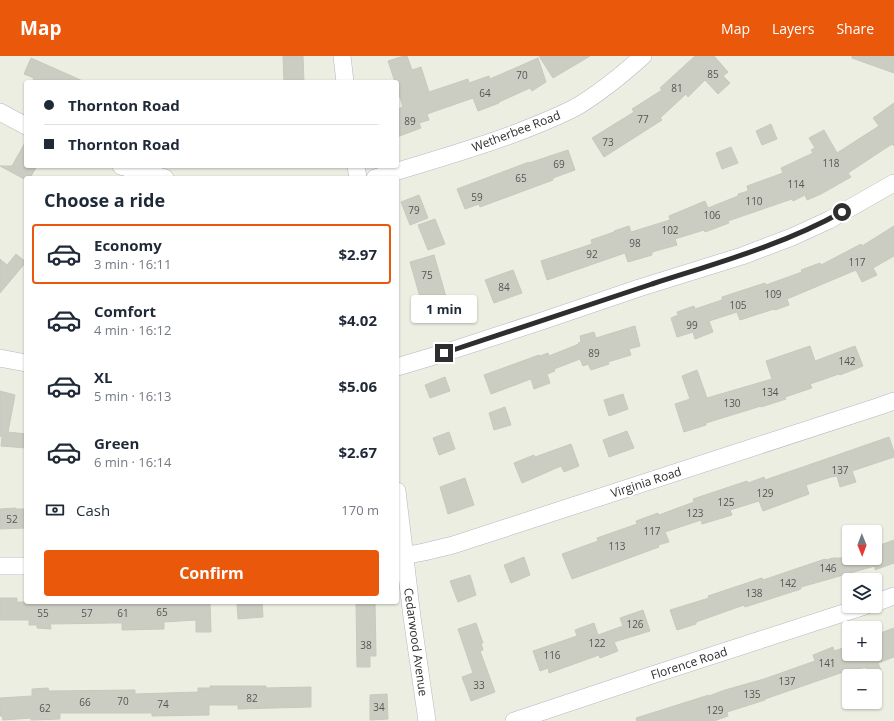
<!DOCTYPE html>
<meta charset="utf-8">
<style>
body{margin:0;font-family:"Open Sans",sans-serif;background:#f6f6f7;color:#1f2937;height:100vh;display:flex;flex-direction:column;font-size:15px;white-space:nowrap}
*{box-sizing:border-box;margin:0}
p{font-size:13px;color:#747a83}
.icon{flex:none;width:22px;height:22px;fill:none;stroke:currentColor;stroke-width:2;stroke-linecap:round;stroke-linejoin:round}
.map{position:relative;flex:1;overflow:hidden}
.details{position:absolute;left:24px;top:120px;width:375px;height:428px;display:flex;flex-direction:column;background:#fff;border-radius:4px;box-shadow:0 1px 3px #0004}
.details>*{flex:none}
.guide{position:absolute;left:24px;top:24px;width:375px;height:88px;border-radius:4px;box-shadow:0 1px 3px #0004;display:grid;align-content:center;height:88px;padding:0 20px;background:#fff}
.needle{width:26px;rotate:179deg}
.buttons{position:absolute;left:842px;top:469px;display:grid;gap:8px}
.buttons a{display:grid;place-items:center;width:40px;height:40px;border-radius:4px;background:#fff;box-shadow:0 1px 3px #0004;font-size:20px}
.end{position:absolute;width:18px;height:18px;margin:-9px;border:5px solid #2e2e2e;background:#fff;box-shadow:0 0 0 2px #fff}
.from{border-radius:50%}
.bubble{position:absolute;height:28px;border-radius:4px;background:#fff;box-shadow:0 1px 3px #0004;font-size:13px;font-weight:700;line-height:28px;text-align:center}
.guide b{display:flex;align-items:center;gap:14px;height:38px;font-size:15px}
.guide b+b{border-top:1px solid #e0e1e3}
.guide i{width:10px;height:10px;background:#1f2937}
ul{padding:0;list-style:none}
li{display:flex;align-items:center;gap:12px;height:60px;margin:0 8px 6px;padding:0 12px;border:2px solid transparent;border-radius:4px}
li div{flex:1}
li b{display:block;font-size:15px}
li em{font-style:normal;font-weight:700}
li.active{border-color:#ea580c}
li>.icon{width:36px;height:36px;stroke-width:1.5}
h2{padding:0 20px;font-size:18px;line-height:48px}
.pay{display:flex;align-items:center;gap:10px;height:44px;padding:0 20px;font-size:15px}
.pay p{margin-inline-start:auto}
.action{display:flex;gap:8px;margin-top:auto;padding:8px 20px}
.action a{flex:1;height:46px;border-radius:4px;background:#ea580c;color:#fff;font-size:16px;font-weight:700;line-height:46px;text-align:center}
header{display:flex;align-items:center;gap:24px;box-sizing:border-box;height:56px;padding:0 20px;background:#ea580c;color:#fff}
header strong{font-size:19px}
nav{display:flex;gap:22px;margin-inline-start:auto;font-size:14px}
.map>svg:first-child{display:block}
</style>
<header>
<strong>Map</strong>
<nav><a>Map</a><a>Layers</a><a>Share</a></nav>
</header>
<div class="map">
<svg width="894" height="665" viewBox="0 0 894 665">
<rect width="100%" height="100%" fill="#eceee2"/>
<path fill="#cbcdc3" stroke="#c6cabb" d="M283,0H303L304,26H284Z
M404,0H407L412,14L421,11L429,36L468,23L469,27L489,20L490,23L538,2L546,26L532,35L530,32L499,46V47L478,55L473,42L427,58L429,64L419,67L421,72L397,81V53L403,51L397,32V26H395L388,5Z
M539,0H590L553,22Z
M695,0H714L728,16L723,20L730,27L718,38L705,24L688,41L686,38L660,62L662,64L604,101L592,82L634,56L632,53L662,34L660,32Z
M852,0H894V17L852,2Z
M31,2L85,26H32L34,22L24,18Z
M894,47V90L892,88L848,117L851,121L821,138L807,144L805,139L793,145L792,143L728,165L729,167L705,176L704,174L675,183L677,189L652,196V199L628,206L625,197L547,224L541,205L592,188L591,184L614,176V175L629,170L631,176L670,164L669,160L705,145L708,152L738,140V138L748,135L747,130L783,117L781,112L813,97L811,94L815,92L809,82L824,74L837,97L879,70L873,62Z
M771,68L777,83L762,89L756,75Z
M26,85V110H37L30,122H26V124L0,110H12Z
M731,91L738,107L722,113L716,97Z
M568,94L575,114L553,122V124L480,151L479,148L465,153L457,133L529,106V107Z
M419,139L428,162L410,169L401,146Z
M435,163L445,188L428,194L418,169Z
M894,170V200L873,212L877,219L862,226L856,214L787,243L789,249L775,254L774,253L740,264L737,256L709,265L713,276L695,283L693,276L677,281L671,262L678,259L677,256L694,250L695,253L722,244V241L765,227L766,229L802,216L801,214L820,207L821,209L861,188L862,190Z
M16,198L26,206L0,237V203L7,209Z
M434,199L449,251L446,252L448,258L427,266L421,248H422L410,206Z
M513,214L522,237L494,247L485,224Z
M635,270L640,290L629,293L631,299L608,306L609,308L591,314L588,308L583,310L580,303L554,313L555,315L547,318L550,327L534,333L531,323L491,338L484,319L539,299L540,300L548,297L549,300L579,288L578,287L581,286L580,280L594,276L596,282Z
M810,290L815,305L855,290L863,310L840,319L839,318L810,328L812,332L785,341L786,343L761,351V350L706,367V369L684,376L675,348L690,343L682,320L697,314L707,342L772,323L766,305Z
M445,321L450,335L430,342L425,329Z
M0,335L15,339L8,376L26,378V392L1,390L2,381L0,380Z
M623,338L628,353L609,360L604,344Z
M505,351L511,369L494,374L489,357Z
M627,375L634,392L609,401L603,384Z
M449,376L455,393L439,399L433,382Z
M889,381L894,396V401L852,415L856,426L840,431L837,420L831,421L806,429L809,438L763,455L759,445L730,454L732,459L702,468L701,464L665,476L669,486L658,489L659,491L572,523L562,498L598,485L597,482L637,468L636,465L658,457L659,459L694,446L693,443L747,425L748,427L764,421L765,424L823,404Z
M571,388L579,410L564,416L561,410L522,427L514,407L534,399L535,401Z
M465,422L474,449L448,458L440,431Z
M16,452V453H24L25,472L0,473V453Z
M894,484V507L875,514V510L801,531V533L745,551L744,549L696,566V568L677,574L670,554L709,542L708,540L762,522L763,524L825,503L826,504L833,502H875V491Z
M524,501L530,519L511,527L504,509Z
M470,519L476,539L458,546L450,525Z
M0,542H17V546H85L100,547L121,546H210L211,576H196V564L164,566V573L122,574V567H111L50,568L51,573L37,572V569H29V564H0Z
M237,546H262L263,561L238,563Z
M356,546H375L376,600H370V611H357Z
M643,554L650,575L614,586L618,595L600,602L599,599L549,617L548,612L540,615L533,595L577,580L575,574L594,567L598,579L623,570L620,562Z
M476,567L483,587H481L483,594L480,595L495,636L471,645L462,621L473,617L458,573Z
M894,572V598H893H894V601L878,607L881,614L868,619L866,611L852,615V613L765,643V644L727,656L728,660L714,665H637L636,662L709,639V640L725,634L764,623L815,605L813,599L833,591L834,595L849,590V598H875V579Z
M210,630H266V632L311,631V651L238,653V649H209V659L152,660V657H60V663L31,664V662L3,664L2,660H0V642L32,640V633L48,632L49,635L135,634V638L198,636V632H210Z
M387,638L388,663L370,664V639Z"/>
<g fill="none" stroke-linecap="round" stroke-linejoin="round">
<g stroke="#b9b5c0" stroke-width="18">
<path id="minor" d="M342,0L345,26
M0,56L26,70
M121,110L165,122
M356,110L358,122
M375,122C420,108 464,96 508,80C532,71 556,62 578,50C601,36 623,18 643,0
M0,302L26,307
M397,311L444,297L545,264L639,232L742,200L792,181L829,164L894,127
M397,435L412,561L427,665
M397,501L424,496L453,489L880,350L894,345
M0,510H26
M875,547L894,540
M514,665L649,620L865,550"/>
</g>
<use href="#minor" stroke="#fff" stroke-width="17"/>
</g>
<g fill="none" stroke-linecap="round" stroke-linejoin="round">
<path stroke="#2e2e2e" stroke-width="5" d="M444,297C514,274 583,251 652,228C717,207 783,189 842,156"/>
</g>
<g text-anchor="middle" dominant-baseline="central" stroke-width="4" stroke-linejoin="round" paint-order="stroke">
<g font-size="10" fill="#555653">
<text x="713" y="18">85</text>
<text x="522" y="19">70</text>
<text x="677" y="32">81</text>
<text x="485" y="37">64</text>
<text x="643" y="63">77</text>
<text x="410" y="65">89</text>
<text x="608" y="86">73</text>
<text x="831" y="107">118</text>
<text x="559" y="108">69</text>
<text x="521" y="122">65</text>
<text x="796" y="128">114</text>
<text x="477" y="141">59</text>
<text x="754" y="145">110</text>
<text x="414" y="154">79</text>
<text x="712" y="159">106</text>
<text x="670" y="174">102</text>
<text x="635" y="187">98</text>
<text x="592" y="198">92</text>
<text x="857" y="206">117</text>
<text x="427" y="219">75</text>
<text x="504" y="231">84</text>
<text x="773" y="238">109</text>
<text x="738" y="249">105</text>
<text x="692" y="269">99</text>
<text x="594" y="297">89</text>
<text x="847" y="305">142</text>
<text x="770" y="336">134</text>
<text x="732" y="347">130</text>
<text x="840" y="414">137</text>
<text x="765" y="437">129</text>
<text x="726" y="446">125</text>
<text x="695" y="457">123</text>
<text x="12" y="463">52</text>
<text x="652" y="475">117</text>
<text x="617" y="490">113</text>
<text x="828" y="512">146</text>
<text x="788" y="527">142</text>
<text x="754" y="537">138</text>
<text x="162" y="556">65</text>
<text x="43" y="557">55</text>
<text x="87" y="557">57</text>
<text x="123" y="557">61</text>
<text x="635" y="568">126</text>
<text x="597" y="587">122</text>
<text x="366" y="589">38</text>
<text x="552" y="599">116</text>
<text x="827" y="607">141</text>
<text x="787" y="625">137</text>
<text x="479" y="629">33</text>
<text x="752" y="638">135</text>
<text x="252" y="642">82</text>
<text x="123" y="645">70</text>
<text x="85" y="646">66</text>
<text x="163" y="648">74</text>
<text x="379" y="651">34</text>
<text x="45" y="652">62</text>
<text x="715" y="654">129</text>
</g>
<g font-size="12" fill="#2e2e2e" stroke="#fff">
<text transform="translate(516 75) rotate(-21)">Wetherbee Road</text>
<text transform="translate(646 426) rotate(-18)">Virginia Road</text>
<text transform="translate(416 586) rotate(82)">Cedarwood Avenue</text>
<text transform="translate(689 607) rotate(-18)">Florence Road</text>
</g>
</g>
</svg>
<div class="buttons">
<a><svg class="needle" viewBox="-14 -14 28 28"><path d="M0-13l5 13h-10z" fill="#e53935"/><path d="M0 13l5-13h-10z" fill="#747a83"/></svg></a>
<a><svg class="icon" aria-label="layers" viewBox="0 0 24 24"><path d="M12 4l9 5-9 5-9-5zM3 14l9 5 9-5"/></svg></a>
<a>+</a>
<a>−</a>
</div>
<i class="end from" style="left:842px;top:156px"></i>
<i class="end" style="left:444px;top:297px"></i>
<div class="bubble" style="left:411px;top:239px;width:66px">1 min</div>
<div class="guide">
<b><i class="from"></i>Thornton Road</b>
<b><i></i>Thornton Road</b>
</div>
<section class="details">
<h2>Choose a ride</h2>
<ul>
<li class="active"><svg class="icon" aria-label="car" viewBox="0 0 24 24"><path d="M5 17H2v-5l4-1 3-4h7l3 4 3 1v5h-3M9 17h6M6 11h13"/><circle cx="7" cy="17" r="2"/><circle cx="17" cy="17" r="2"/></svg><div><b>Economy</b><p>3 min · 16:11</p></div><em>$2.97</em></li>
<li><svg class="icon" aria-label="car" viewBox="0 0 24 24"><path d="M5 17H2v-5l4-1 3-4h7l3 4 3 1v5h-3M9 17h6M6 11h13"/><circle cx="7" cy="17" r="2"/><circle cx="17" cy="17" r="2"/></svg><div><b>Comfort</b><p>4 min · 16:12</p></div><em>$4.02</em></li>
<li><svg class="icon" aria-label="car" viewBox="0 0 24 24"><path d="M5 17H2v-5l4-1 3-4h7l3 4 3 1v5h-3M9 17h6M6 11h13"/><circle cx="7" cy="17" r="2"/><circle cx="17" cy="17" r="2"/></svg><div><b>XL</b><p>5 min · 16:13</p></div><em>$5.06</em></li>
<li><svg class="icon" aria-label="car" viewBox="0 0 24 24"><path d="M5 17H2v-5l4-1 3-4h7l3 4 3 1v5h-3M9 17h6M6 11h13"/><circle cx="7" cy="17" r="2"/><circle cx="17" cy="17" r="2"/></svg><div><b>Green</b><p>6 min · 16:14</p></div><em>$2.67</em></li>
</ul>
<div class="pay"><svg class="icon" aria-label="cash" viewBox="0 0 24 24"><path d="M3 7h18v10H3z"/><circle cx="12" cy="12" r="2"/></svg>Cash<p>170 m</p></div>
<div class="action"><a>Confirm</a></div>
</section>
</div>
